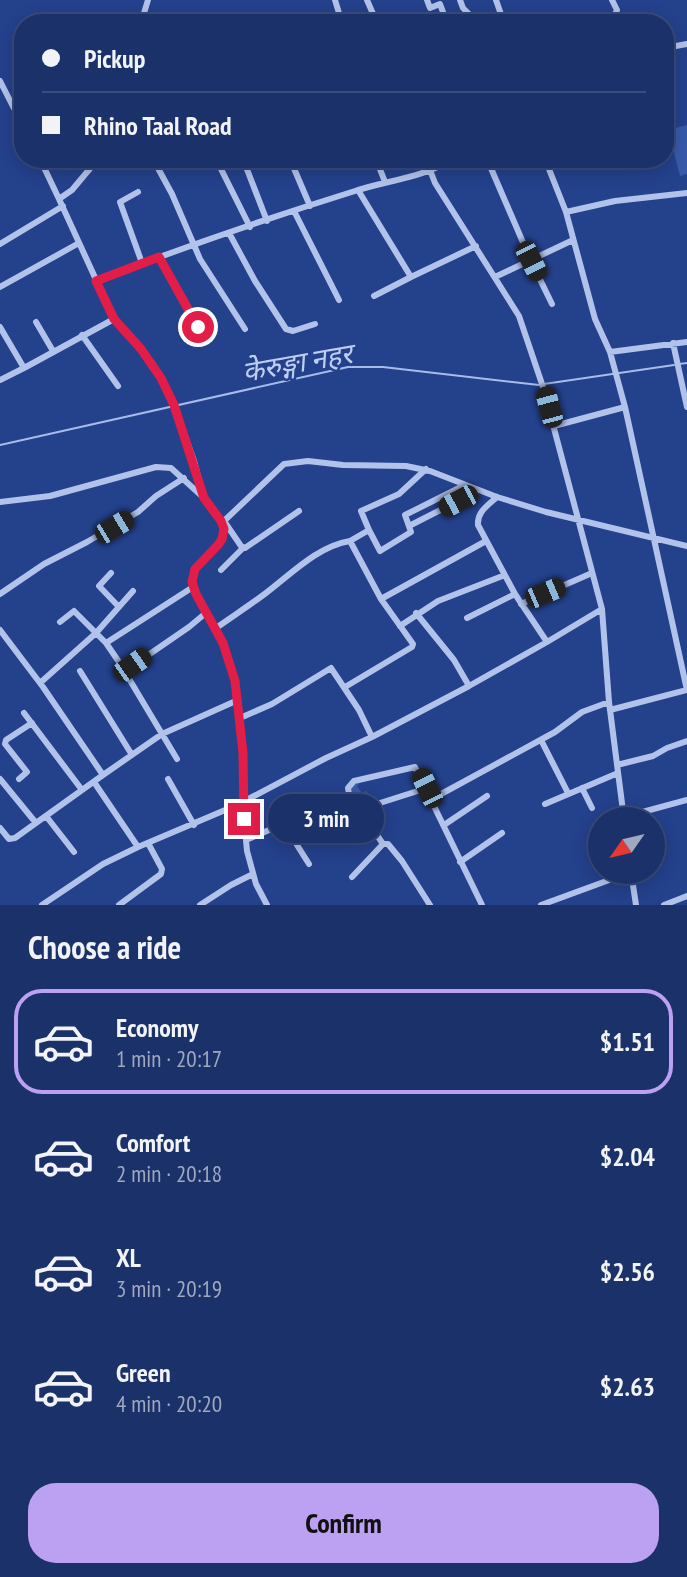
<!DOCTYPE html>
<meta charset="utf-8">
<style>
body{margin:0;font-family:"PT Sans Narrow","Noto Sans Devanagari",sans-serif;background:#283d71;color:#f1f3f6;height:100vh;display:flex;flex-direction:column;font-size:26px;white-space:nowrap}
*{box-sizing:border-box;margin:0}
p{font-size:23px;color:#a0a9c0}
.icon{flex:none;width:38px;height:38px;fill:none;stroke:currentColor;stroke-width:2;stroke-linecap:round;stroke-linejoin:round}
.map{position:relative;height:905px;overflow:hidden}
.panel{display:flex;flex-direction:column;background:#1b3169;flex:1}
.panel>*{flex:none}
.banner{position:absolute;left:14px;top:14px;width:660px;height:154px;border-radius:28px;box-shadow:0 4px 18px #0003,0 0 0 2px #394c7d;display:grid;align-content:center;height:154px;padding:0 28px;background:#1b3169}
.needle{width:46px;rotate:236deg}
.buttons{position:absolute;left:588px;top:807px;display:grid;gap:14px}
.buttons a{display:grid;place-items:center;width:77px;height:77px;border-radius:50%;background:#1b3169;box-shadow:0 4px 18px #0003,0 0 0 2px #394c7d;font-size:35px}
.end{position:absolute;width:32px;height:32px;margin:-16px;border:9px solid #e11d48;background:#fff;box-shadow:0 0 0 4px #fff}
.from{border-radius:50%}
.bubble{position:absolute;height:49px;border-radius:24px;background:#1b3169;box-shadow:0 4px 18px #0003,0 0 0 2px #394c7d;font-size:23px;font-weight:800;line-height:49px;text-align:center}
.car{position:absolute;width:21px;height:42px;margin:-21px -10px;border-radius:9px;box-shadow:0 0 5px 2px #0007;background:linear-gradient(#222 24%,#8ab4d8 0 40%,#222 0 76%,#8ab4d8 0 86%,#222 0)}
.banner b{display:flex;align-items:center;gap:24px;height:66px;font-size:26px}
.banner b+b{border-top:2px solid #394c7d}
.banner i{width:18px;height:18px;background:#f1f3f6}
ul{padding:0;list-style:none}
li{display:flex;align-items:center;gap:21px;height:105px;margin:0 14px 10px;padding:0 14px;border:4px solid transparent;border-radius:28px}
li div{flex:1}
li b{display:block;font-size:26px}
li em{font-style:normal;font-weight:800}
li.current{border-color:#bca0f2}
li>.icon{width:63px;height:63px;stroke-width:1.5}
h2{padding:0 28px;font-size:32px;line-height:84px}
.action{display:flex;gap:14px;margin-top:auto;padding:14px 28px}
.action a{flex:1;height:80px;border-radius:28px;background:#bca0f2;color:#111;font-size:28px;font-weight:800;line-height:80px;text-align:center}
.map>svg:first-child{display:block}
</style>
<div class="map">
<svg width="687" height="905" viewBox="0 0 687 905">
<rect width="100%" height="100%" fill="#24418c"/>
<path fill="#385aa9" d="M687,125V174L680,176L668,130Z
M361,782L357,786L362,793L366,791L385,813L371,822L351,790L353,785Z"/>
<g fill="none" stroke-linecap="round" stroke-linejoin="round">
<path stroke="#a6bceb" stroke-width="2" d="M679,364L687,363
M544,384L674,365
M0,445L348,367H383L539,385"/>
<path stroke="#b2c3eb" stroke-width="6" d="M335,0L342,23
M367,0L377,23
M427,0L430,8L440,4L447,23
M460,0L463,8L478,23
M496,0L504,23
M141,23L148,0
M611,23L617,10L612,0
M665,48L687,44
M0,81L23,126
M40,159L59,199
M98,159L72,190L59,199L114,319L141,349L161,378L174,405L194,461L204,498L221,521L224,529L222,539L218,545L195,569L192,582L196,594L223,643L232,668L238,700L243,753L244,819L247,851L256,884L267,905
M153,159L172,194L200,259L245,329
M216,159L250,227
M243,159L267,221
M290,159L310,206
M376,159L385,182
M487,159L531,261L552,304
M545,159L566,212L595,319L610,352L625,407L687,690
M430,170L435,183L519,316L543,387L602,609L609,702L624,819
M358,190L411,277L476,246
M138,192L120,202L142,263
M294,211L339,300
M566,212L615,201L687,193
M229,233L255,281L286,329L293,331L315,324
M0,244L63,206
M159,257L207,339
M495,277L573,240
M96,281C181,248 268,218 355,191C384,181 427,177 451,159
M0,287L79,243
M374,296L411,277
M36,322L53,351
M0,327L24,368L114,319
M82,335L118,386
M673,343L687,407
M610,352L687,342
M0,380L24,368
M554,426L625,407
M497,497C487,506 477,512 478,525L515,594L547,642L602,609
M0,502L50,496L156,467L171,468L204,498
M221,521H224L284,464L308,461L343,465L406,466L430,471L497,497L546,512L687,546
M224,521L241,546L245,548L299,511
M409,526L458,501
M369,530L380,551L411,532L405,515L465,485
M350,541L369,530L361,511L399,494L426,469
M221,570L243,548
M111,573L99,586L119,607
M0,594L44,564L87,542L138,512L156,496L184,478
M381,599L486,541
M521,604L592,573
M416,613L454,660L469,686
M467,618L515,594
M60,622L74,611L106,643L119,662L177,759
M400,626L438,601L505,575
M216,628C233,616 250,605 266,593C291,574 318,546 350,541L381,599L413,644L412,647L345,687
M0,630L43,687L103,775L162,734L238,700
M106,643L193,587
M80,671L132,755
M125,671L189,627L207,612
M40,683L96,633L133,591
M610,710L687,690
M24,713L82,790
M240,718L272,704L331,668L359,710L372,737
M541,740L568,793
M617,765L653,756L667,748L687,741
M0,779L36,823
M19,779L27,772L5,744L6,740L32,723
M168,779L194,825
M94,782L138,847
M582,788L592,808
M432,799L555,732L582,712L609,702
M380,803L427,788
M545,804L618,773
M46,816L74,852
M624,817L687,800
M288,822L297,845L309,864
M444,825L487,796
M0,828L9,839L15,838L103,775
M246,840L304,815
M460,862L502,833
M631,872L636,905
M352,877L383,844
M42,905L103,864L138,847L237,805L326,758L372,737L469,686L547,642
M119,905L161,874L162,869L148,843
M200,905L231,885L253,874
M430,905L402,861L388,844H383L349,794L348,788L354,781L415,767L482,905
M541,905L631,872
M664,905L687,896"/>
</g>
<g fill="none" stroke-linecap="round" stroke-linejoin="round">
<path stroke="#e11d48" stroke-width="9" d="M198,327L159,257L96,281L114,319L141,349L161,378L174,405L204,498L221,521L224,529L222,539L218,545L195,569L192,582L196,594L223,643L235,681L243,753L244,819"/>
</g>
<g text-anchor="middle" dominant-baseline="central" stroke-width="5" stroke-linejoin="round" paint-order="stroke">
<g font-size="28" font-style="italic" fill="#becef2" stroke="#24418c">
<text transform="translate(297 362) rotate(-10)">केेरुङ्गा नहर</text>
</g>
</g>
</svg>
<div class="buttons">
<a><svg class="needle" viewBox="-14 -14 28 28"><path d="M0-13l5 13h-10z" fill="#e53935"/><path d="M0 13l5-13h-10z" fill="#a0a9c0"/></svg></a>
</div>
<i class="end from" style="left:198px;top:327px"></i>
<i class="end" style="left:244px;top:819px"></i>
<div class="bubble" style="left:268px;top:794px;width:116px">3 min</div>
<i class="car" style="left:531px;top:261px;rotate:153deg"></i>
<i class="car" style="left:549px;top:407px;rotate:345deg"></i>
<i class="car" style="left:458px;top:501px;rotate:242deg"></i>
<i class="car" style="left:114px;top:527px;rotate:59deg"></i>
<i class="car" style="left:545px;top:593px;rotate:67deg"></i>
<i class="car" style="left:132px;top:665px;rotate:55deg"></i>
<i class="car" style="left:427px;top:788px;rotate:334deg"></i>
<div class="banner">
<b><i class="from"></i>Pickup</b>
<b><i></i>Rhino Taal Road</b>
</div>
</div>
<section class="panel">
<h2>Choose a ride</h2>
<ul>
<li class="current"><svg class="icon" aria-label="car" viewBox="0 0 24 24"><path d="M5 17H2v-5l4-1 3-4h7l3 4 3 1v5h-3M9 17h6M6 11h13"/><circle cx="7" cy="17" r="2"/><circle cx="17" cy="17" r="2"/></svg><div><b>Economy</b><p>1 min · 20:17</p></div><em>$1.51</em></li>
<li><svg class="icon" aria-label="car" viewBox="0 0 24 24"><path d="M5 17H2v-5l4-1 3-4h7l3 4 3 1v5h-3M9 17h6M6 11h13"/><circle cx="7" cy="17" r="2"/><circle cx="17" cy="17" r="2"/></svg><div><b>Comfort</b><p>2 min · 20:18</p></div><em>$2.04</em></li>
<li><svg class="icon" aria-label="car" viewBox="0 0 24 24"><path d="M5 17H2v-5l4-1 3-4h7l3 4 3 1v5h-3M9 17h6M6 11h13"/><circle cx="7" cy="17" r="2"/><circle cx="17" cy="17" r="2"/></svg><div><b>XL</b><p>3 min · 20:19</p></div><em>$2.56</em></li>
<li><svg class="icon" aria-label="car" viewBox="0 0 24 24"><path d="M5 17H2v-5l4-1 3-4h7l3 4 3 1v5h-3M9 17h6M6 11h13"/><circle cx="7" cy="17" r="2"/><circle cx="17" cy="17" r="2"/></svg><div><b>Green</b><p>4 min · 20:20</p></div><em>$2.63</em></li>
</ul>
<div class="action"><a>Confirm</a></div>
</section>
